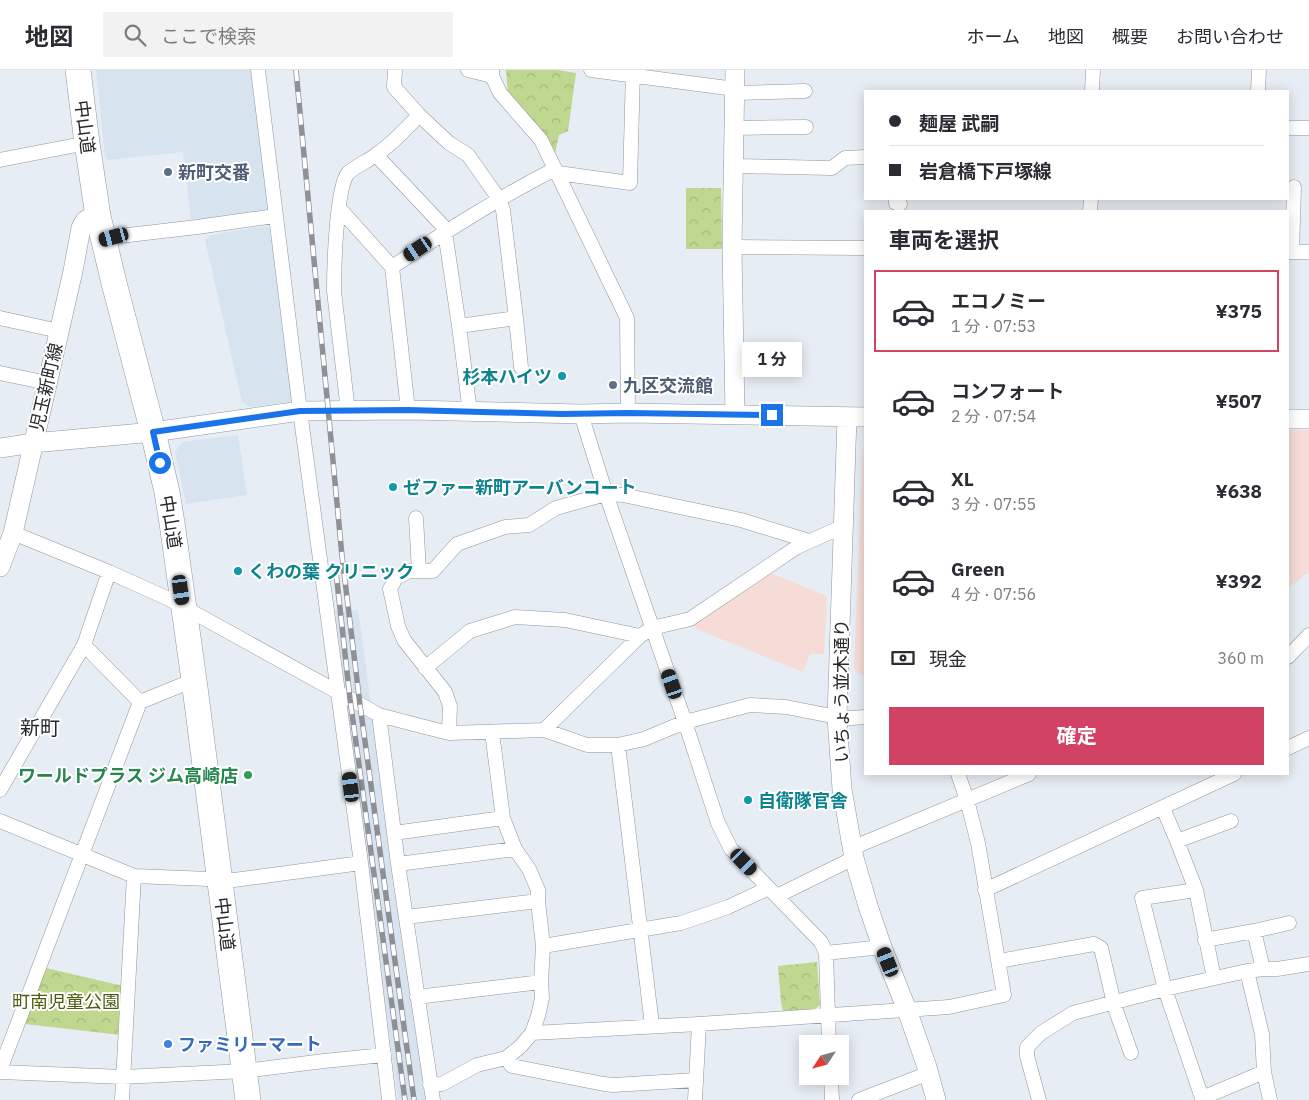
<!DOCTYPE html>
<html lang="ja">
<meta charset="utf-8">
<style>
body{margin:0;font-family:"IBM Plex Sans","Noto Sans JP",sans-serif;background:#f2f2f3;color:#2b2b33;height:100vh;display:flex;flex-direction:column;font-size:19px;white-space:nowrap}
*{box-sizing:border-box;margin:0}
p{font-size:16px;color:#7c7c81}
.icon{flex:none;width:28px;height:28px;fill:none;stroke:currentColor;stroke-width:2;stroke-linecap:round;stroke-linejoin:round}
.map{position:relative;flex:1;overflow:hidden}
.panel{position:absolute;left:864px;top:140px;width:425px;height:565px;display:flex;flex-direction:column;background:#fff;border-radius:0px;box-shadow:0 2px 12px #0003}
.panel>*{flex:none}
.guide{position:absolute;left:864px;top:20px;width:425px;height:110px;border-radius:0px;box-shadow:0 2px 12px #0003;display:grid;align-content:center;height:110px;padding:0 25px;background:#fff}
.needle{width:32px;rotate:234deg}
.tools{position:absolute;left:799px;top:965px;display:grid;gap:10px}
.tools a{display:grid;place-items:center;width:50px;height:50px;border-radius:0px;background:#fff;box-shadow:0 2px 12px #0003;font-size:25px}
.end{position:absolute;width:22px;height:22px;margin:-11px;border:6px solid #1a73e8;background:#fff;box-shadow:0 0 0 2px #fff}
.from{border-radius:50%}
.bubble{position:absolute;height:35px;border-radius:0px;background:#fff;box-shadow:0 2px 12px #0003;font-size:16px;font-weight:700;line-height:35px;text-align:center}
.car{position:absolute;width:15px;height:30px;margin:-15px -8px;border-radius:6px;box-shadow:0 0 4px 1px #0007;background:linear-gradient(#222 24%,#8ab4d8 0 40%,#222 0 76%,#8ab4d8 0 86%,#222 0)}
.guide b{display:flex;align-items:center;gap:18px;height:48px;font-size:19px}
.guide b+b{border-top:1px solid #e1e1e2}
.guide i{width:12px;height:12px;background:#2b2b33}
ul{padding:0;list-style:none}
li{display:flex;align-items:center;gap:15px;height:82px;margin:0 10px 8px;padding:0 15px;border:2px solid transparent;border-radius:0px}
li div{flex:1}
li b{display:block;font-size:19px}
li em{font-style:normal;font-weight:700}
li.selected{border-color:#d14264}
li>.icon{width:45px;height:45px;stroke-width:1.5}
h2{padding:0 25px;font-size:22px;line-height:60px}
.pay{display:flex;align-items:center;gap:12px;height:55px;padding:0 25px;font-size:19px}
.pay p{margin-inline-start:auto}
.cta{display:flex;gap:10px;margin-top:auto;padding:10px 25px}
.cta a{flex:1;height:58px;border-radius:0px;background:#d14264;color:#fff;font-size:20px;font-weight:700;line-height:58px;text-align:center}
header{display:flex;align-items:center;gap:30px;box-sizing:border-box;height:70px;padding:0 25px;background:#fff;border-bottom:1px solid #e1e1e2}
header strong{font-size:24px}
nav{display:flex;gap:28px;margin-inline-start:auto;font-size:18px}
.search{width:350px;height:45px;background:#f2f2f3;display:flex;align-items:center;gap:12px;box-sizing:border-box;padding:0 18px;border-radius:0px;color:#7c7c81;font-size:19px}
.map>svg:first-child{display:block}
</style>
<header>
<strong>地図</strong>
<div class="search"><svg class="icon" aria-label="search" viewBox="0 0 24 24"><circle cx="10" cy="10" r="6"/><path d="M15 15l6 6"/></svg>ここで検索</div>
<nav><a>ホーム</a><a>地図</a><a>概要</a><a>お問い合わせ</a></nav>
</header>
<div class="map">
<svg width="1309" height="1030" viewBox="0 0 1309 1030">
<defs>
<pattern id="park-crowns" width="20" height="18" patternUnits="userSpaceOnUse" patternTransform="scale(1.25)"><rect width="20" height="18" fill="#bfd78f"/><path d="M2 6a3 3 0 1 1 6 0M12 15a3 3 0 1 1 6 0" fill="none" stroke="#a4b97c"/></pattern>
</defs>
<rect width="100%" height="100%" fill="#e7edf4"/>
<path fill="#d8e3f0" d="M96,0H251L270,138L265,142L191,150L183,82L108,90L105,86Z
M266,156L274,163L295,328L290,332L250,337L242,332L205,170L210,165Z
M238,365L247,425L186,434L175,382L182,372Z
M358,540L372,641L426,1030H398L333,541Z"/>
<path fill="#f6dcd6" d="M1288,360H1309V502L1288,518Z
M865,378V607L854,599L863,380Z
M765,501L827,526L824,584H810L803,602L699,560L690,552Z"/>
<path fill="url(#park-crowns)" d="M506,0H557L576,3L568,61L559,65L555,84L508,24Z
M686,118H721L722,179H686Z
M817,892L820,935L815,939L783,941L781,932L778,896Z
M46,898L123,916L121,965L25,954Z"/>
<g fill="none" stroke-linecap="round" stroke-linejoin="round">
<g stroke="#91969c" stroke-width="15">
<path id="street" d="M258,0L300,341L361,793L389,1030
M395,0L394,17L419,45L449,73L468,85L499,129L503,140L516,248L521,297
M468,0L492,6
M492,0V6L500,23L541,70L627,248L628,343
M591,0L735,19
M1092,21L1093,0
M1258,21L1259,0
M735,23L805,21
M734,58L806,57
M1288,58H1309
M376,85L442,155L445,162L459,256L470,342
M0,90L87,73
M733,96L832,98L845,88L865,87
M558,103L630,113L633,0
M896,129V133L900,134
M339,138L392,197L408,340
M1090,141L1091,129
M103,170L120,166L197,157L275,146
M732,177L865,178
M1288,182H1309
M1292,182L1294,117
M392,197C445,162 498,128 555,99
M0,248L59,261
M459,256L516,248
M0,303L48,313
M348,341L334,221C334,199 336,118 348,103C354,97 370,90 377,84C393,73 406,59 419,45
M581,344L606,424L685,652L718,753L731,779L821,872L826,883L829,974
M416,448L419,501
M13,463L109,502L169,529L372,641L379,645L417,655L449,663L544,660L587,675H618L644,669L685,652L750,635L786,637L837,647L852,648L865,647
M84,575L140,632L194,610
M1288,587L1309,565
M425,598L470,561L515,547L565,550L640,566
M379,645L398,794L433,1030
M544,660L640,566L652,558L690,549L797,477L844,456
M449,663L450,636L445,622L404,570L398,556L390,519L396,508L409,501H433L457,474L505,457L529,455L556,438L606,424L623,425L741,450L809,471
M618,675L652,955
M1288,678L1309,668
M0,720L84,575L109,502
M1163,738L1177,771L1196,820L1214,908
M0,751L134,806L234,810L361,793
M394,763L503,748
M1177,771L1231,751
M852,778L1029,704
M398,794L515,779
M985,820L1234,704
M1196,820L1142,828L1165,919L1202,1028L1264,1002
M777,826L854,788
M406,847L538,831
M1254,861L1263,899
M1205,870L1254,861L1289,853
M543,876L681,853L728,837L769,818
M826,883L882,877
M999,891L1094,874L1101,878L1112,925L1113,932L1131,983
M1247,901L1262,964L1264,1002L1270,1030
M417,927L541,912
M532,963L699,954L949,937L1004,925L978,773L967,730L958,704
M506,988L512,996L604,1014L613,1015L696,1010
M0,1000L140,632
M0,1002L123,1007L244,1001L324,991L384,985
M831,1006L832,1030
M430,1015L442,1014L477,995L506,988L520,977L532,963L538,946L542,928L541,912L543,876L538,831V820L529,799L515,779L503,748L492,662
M122,1030L134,806
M695,1030L699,954
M859,1030L929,1003
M1039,1030L1027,986V977L1041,963L1073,943L1165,919L1247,901L1263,899H1277L1309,894"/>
</g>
<g stroke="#91969c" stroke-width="20">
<path id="secondary" d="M735,344L732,177L735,0
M847,347L837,647L842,719L854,788L868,836L882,877L907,940L927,997L936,1030
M1288,349H1309
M0,378L33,373L153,362L300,341L408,340L581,344L628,343L865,347
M0,497L13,463L73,201L81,158C85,149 87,148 98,146"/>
</g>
<g stroke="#91969c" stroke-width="26">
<path id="highway" d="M78,0L87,73L98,146L114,213L153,362L167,422L172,453L194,610L248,1030"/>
</g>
<use href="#street" stroke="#fff" stroke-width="14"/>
<use href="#secondary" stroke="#fff" stroke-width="19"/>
<use href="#highway" stroke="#fff" stroke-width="25"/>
<g stroke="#8d9196" stroke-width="5.5">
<path id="rail" d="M296,0L342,486L360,635L414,1030
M336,502L350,629L405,1030"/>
</g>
<use href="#rail" stroke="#fff" stroke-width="4" stroke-dasharray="11" stroke-linecap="butt"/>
</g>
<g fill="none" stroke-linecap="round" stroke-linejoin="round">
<path stroke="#1a73e8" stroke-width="6" d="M160,393L153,362L300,341L408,340L562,344L628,343L772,345"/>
</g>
<g fill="#5c6f8a" stroke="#fff" stroke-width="2">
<circle cx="168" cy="102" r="5"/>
<circle cx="613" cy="315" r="5"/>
</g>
<g fill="#0f9aa8" stroke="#fff" stroke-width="2">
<circle cx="562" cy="306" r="5"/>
<circle cx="393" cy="417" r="5"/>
<circle cx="238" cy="501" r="5"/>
<circle cx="748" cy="730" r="5"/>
</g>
<circle fill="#2e9e5b" stroke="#fff" stroke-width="2" cx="248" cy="705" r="5"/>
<circle fill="#3f7fe0" stroke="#fff" stroke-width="2" cx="168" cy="974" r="5"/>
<g text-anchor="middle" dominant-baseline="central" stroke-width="4" stroke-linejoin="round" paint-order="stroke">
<g font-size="18" fill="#26282b" stroke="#fff">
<text transform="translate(85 57) rotate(83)">中山道</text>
<text transform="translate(46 317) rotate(-77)">児玉新町線</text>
<text transform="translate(171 452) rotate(81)">中山道</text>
<text transform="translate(841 621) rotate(-90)">いちょう並木通り</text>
<text transform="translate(225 854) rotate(83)">中山道</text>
</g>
<g font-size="18" font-weight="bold" fill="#4e5e75" stroke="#fff" text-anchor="start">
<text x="178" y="102">新町交番</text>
<text x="623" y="315">九区交流館</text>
</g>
<g font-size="18" font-weight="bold" fill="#0d838f" stroke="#fff" text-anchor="start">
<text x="552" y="306" text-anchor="end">杉本ハイツ</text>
<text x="403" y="417">ゼファー新町アーバンコート</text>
<text x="248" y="501">くわの葉 クリニック</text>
<text x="758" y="730">自衛隊官舎</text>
</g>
<g font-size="18" font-weight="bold" fill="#27864d" stroke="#fff" text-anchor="end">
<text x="238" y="705">ワールドプラス ジム高崎店</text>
</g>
<g font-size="18" fill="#4b5f11" stroke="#fff">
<text x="66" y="931">町南児童公園</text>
</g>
<g font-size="18" font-weight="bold" fill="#366cbe" stroke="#fff" text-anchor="start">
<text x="178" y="974">ファミリーマート</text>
</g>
<g font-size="20" fill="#262a2f" stroke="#fff">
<text x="40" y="657">新町</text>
</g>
</g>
</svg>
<div class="tools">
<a><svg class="needle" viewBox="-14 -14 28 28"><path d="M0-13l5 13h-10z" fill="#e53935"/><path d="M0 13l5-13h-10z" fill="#7c7c81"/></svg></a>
</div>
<i class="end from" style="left:160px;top:393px"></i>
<i class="end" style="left:772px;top:345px"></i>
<div class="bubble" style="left:742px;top:272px;width:60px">1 分</div>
<i class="car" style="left:114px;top:167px;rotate:255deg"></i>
<i class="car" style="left:418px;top:179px;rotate:236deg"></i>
<i class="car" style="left:181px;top:520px;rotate:172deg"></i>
<i class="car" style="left:672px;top:614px;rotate:341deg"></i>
<i class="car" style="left:351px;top:717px;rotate:353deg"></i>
<i class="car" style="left:744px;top:792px;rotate:136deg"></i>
<i class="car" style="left:888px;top:892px;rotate:338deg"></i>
<div class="guide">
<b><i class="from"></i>麺屋 武嗣</b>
<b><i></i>岩倉橋下戸塚線</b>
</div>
<section class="panel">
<h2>車両を選択</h2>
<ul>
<li class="selected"><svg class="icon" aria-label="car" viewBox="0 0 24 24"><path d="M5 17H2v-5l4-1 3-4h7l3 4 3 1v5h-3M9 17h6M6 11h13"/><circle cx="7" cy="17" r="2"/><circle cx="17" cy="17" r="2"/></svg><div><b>エコノミー</b><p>1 分 · 07:53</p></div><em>¥375</em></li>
<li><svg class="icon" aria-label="car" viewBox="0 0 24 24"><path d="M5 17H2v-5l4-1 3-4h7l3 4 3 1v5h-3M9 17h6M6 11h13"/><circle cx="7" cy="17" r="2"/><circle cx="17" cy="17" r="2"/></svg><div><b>コンフォート</b><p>2 分 · 07:54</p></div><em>¥507</em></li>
<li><svg class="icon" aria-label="car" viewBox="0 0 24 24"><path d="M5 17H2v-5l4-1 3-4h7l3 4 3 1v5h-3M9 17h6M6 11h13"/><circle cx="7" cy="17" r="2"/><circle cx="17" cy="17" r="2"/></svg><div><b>XL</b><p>3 分 · 07:55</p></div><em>¥638</em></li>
<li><svg class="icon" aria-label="car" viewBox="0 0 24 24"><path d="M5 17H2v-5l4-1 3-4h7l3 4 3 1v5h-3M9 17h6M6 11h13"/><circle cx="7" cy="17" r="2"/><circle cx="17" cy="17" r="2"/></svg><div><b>Green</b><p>4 分 · 07:56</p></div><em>¥392</em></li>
</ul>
<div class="pay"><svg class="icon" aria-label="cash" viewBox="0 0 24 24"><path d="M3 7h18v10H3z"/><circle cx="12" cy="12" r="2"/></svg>現金<p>360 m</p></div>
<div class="cta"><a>確定</a></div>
</section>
</div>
